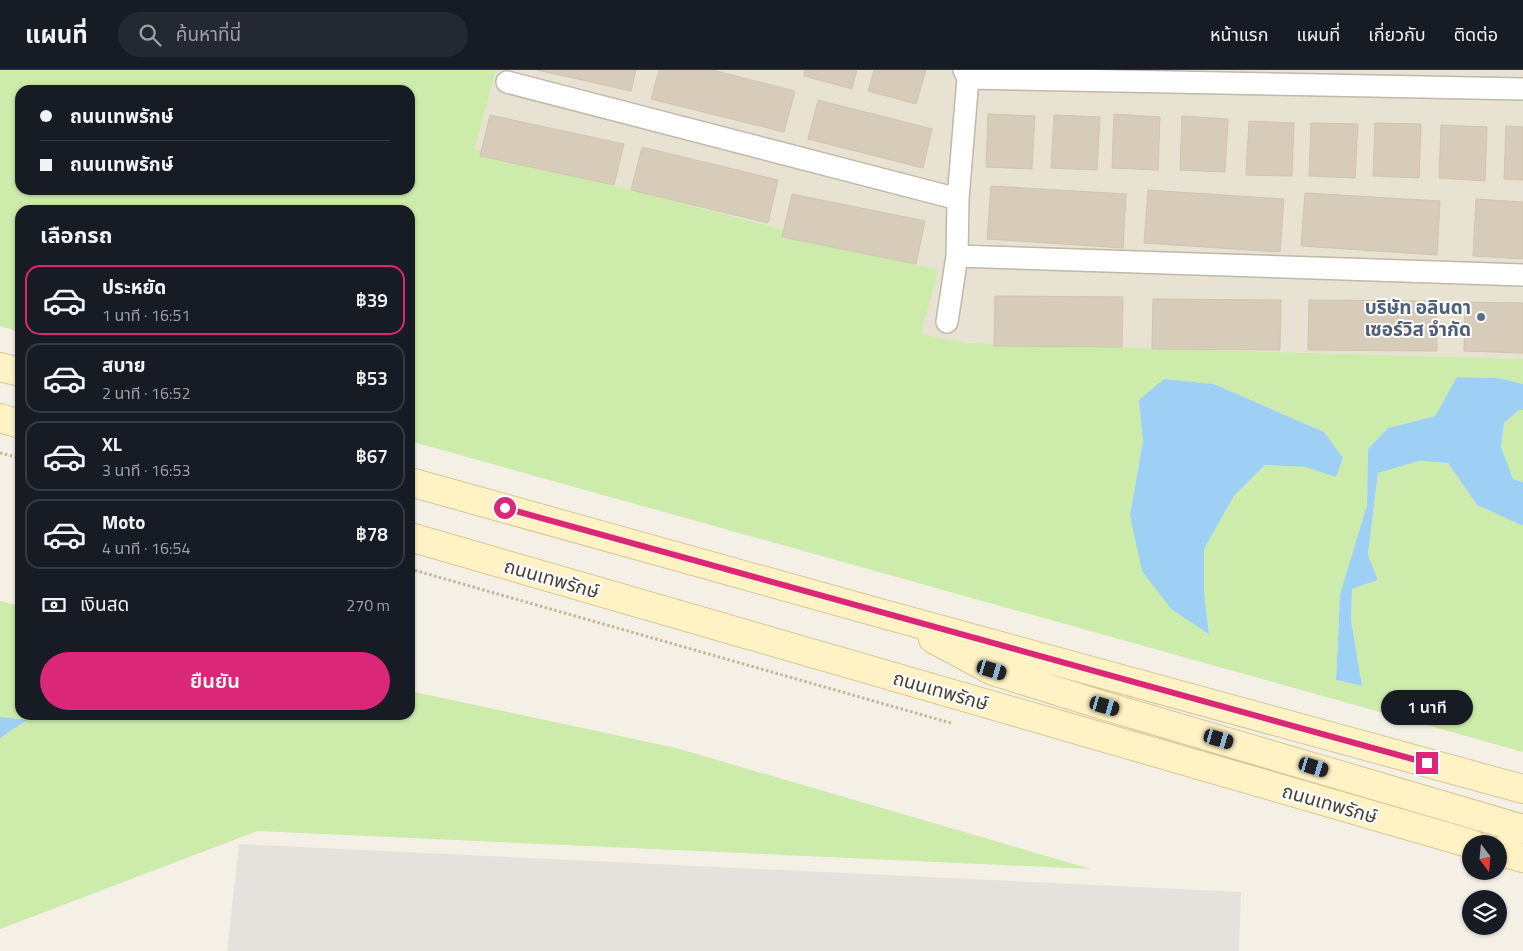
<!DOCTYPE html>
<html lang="th">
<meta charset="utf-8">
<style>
body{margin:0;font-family:"Titillium Web","Noto Sans Thai",sans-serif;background:#242831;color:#f1f3f6;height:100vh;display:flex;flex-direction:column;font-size:19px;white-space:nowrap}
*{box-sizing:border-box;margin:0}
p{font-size:16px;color:#9ea1a6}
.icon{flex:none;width:28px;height:28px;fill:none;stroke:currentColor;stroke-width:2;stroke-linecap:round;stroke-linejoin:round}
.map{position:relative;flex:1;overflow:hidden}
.side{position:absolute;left:15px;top:135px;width:400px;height:515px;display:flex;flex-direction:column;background:#171b24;border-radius:15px;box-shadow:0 1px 4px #0004}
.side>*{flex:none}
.hud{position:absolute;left:15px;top:15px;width:400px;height:110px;border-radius:15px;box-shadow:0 1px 4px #0004;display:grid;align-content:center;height:110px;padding:0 25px;background:#171b24}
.needle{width:32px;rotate:164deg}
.controls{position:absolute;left:1462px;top:765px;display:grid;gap:10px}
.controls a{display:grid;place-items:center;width:45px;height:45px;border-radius:50%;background:#171b24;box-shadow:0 1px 4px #0004;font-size:25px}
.end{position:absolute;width:22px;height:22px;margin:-11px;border:6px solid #db2777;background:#fff;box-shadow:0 0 0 2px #fff}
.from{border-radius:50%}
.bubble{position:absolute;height:35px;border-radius:18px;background:#171b24;box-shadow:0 1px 4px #0004;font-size:16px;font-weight:600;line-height:35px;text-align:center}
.car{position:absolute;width:15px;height:30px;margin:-15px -8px;border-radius:6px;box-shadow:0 0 4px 1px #0007;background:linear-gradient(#222 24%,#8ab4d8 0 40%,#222 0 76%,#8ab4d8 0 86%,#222 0)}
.hud b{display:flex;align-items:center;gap:18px;height:48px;font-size:19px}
.hud b+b{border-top:1px solid #363941}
.hud i{width:12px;height:12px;background:#f1f3f6}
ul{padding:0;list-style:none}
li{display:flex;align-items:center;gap:15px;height:70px;margin:0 10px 8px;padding:0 15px;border:2px solid #363941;border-radius:15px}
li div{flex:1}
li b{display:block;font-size:19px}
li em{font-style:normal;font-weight:600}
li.active{border-color:#db2777}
li>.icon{width:45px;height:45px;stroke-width:1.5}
h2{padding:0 25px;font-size:22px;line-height:60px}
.pay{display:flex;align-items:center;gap:12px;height:55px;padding:0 25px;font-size:19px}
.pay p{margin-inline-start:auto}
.primary-button{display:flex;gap:10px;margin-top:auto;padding:10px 25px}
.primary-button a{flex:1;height:58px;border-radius:30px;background:#db2777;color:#fff;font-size:20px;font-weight:600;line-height:58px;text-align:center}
header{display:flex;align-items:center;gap:30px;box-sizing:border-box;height:70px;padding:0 25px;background:#171b24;border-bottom:1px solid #363941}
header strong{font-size:24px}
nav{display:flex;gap:28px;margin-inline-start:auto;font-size:18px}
.search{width:350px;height:45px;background:#242831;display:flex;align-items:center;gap:12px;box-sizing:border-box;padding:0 18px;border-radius:28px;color:#9ea1a6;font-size:19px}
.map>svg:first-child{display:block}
</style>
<header>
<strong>แผนที่</strong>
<div class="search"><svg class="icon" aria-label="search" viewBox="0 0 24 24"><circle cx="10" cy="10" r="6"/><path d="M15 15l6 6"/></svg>ค้นหาที่นี่</div>
<nav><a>หน้าแรก</a><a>แผนที่</a><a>เกี่ยวกับ</a><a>ติดต่อ</a></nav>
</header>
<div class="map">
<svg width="1523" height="881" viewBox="0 0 1523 881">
<rect width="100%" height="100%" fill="#f4f0e6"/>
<path fill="#e8e2d3" d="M496,0H1523V289L970,273L920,264L938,200L475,79Z"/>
<path fill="#cdebab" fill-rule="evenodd" d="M0,0H496L475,79L938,200L921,264L970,273L1523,289V314L1498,308L1457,307L1435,346L1388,358L1368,379L1367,435L1340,524L1336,610L1362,616L1351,550L1352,519L1378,510L1368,485L1378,403L1419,391L1448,393L1477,435L1523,456V682L410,371V140H20V262L0,256ZM20,20H410V120H20ZM1164,309L1214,314L1324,362L1336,407L1305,397L1265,395L1234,426L1204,479V523L1209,564L1130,445L1143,371Z
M1519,340H1523V412L1513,409L1501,377L1504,353Z
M0,531L20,536V645H410V621L676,678L1091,799L257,761L0,859Z"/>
<path fill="#e5e2de" d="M239,774L1241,822L1239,881H227Z"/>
<path fill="#9ed0f5" d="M1457,307L1498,308L1523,314V340H1519L1504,353L1501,377L1513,409L1523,412V456L1477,435L1448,393L1419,391L1378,403L1368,485L1378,510L1352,519L1351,550L1362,616L1336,610L1340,524L1367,435L1368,379L1388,358L1435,346Z
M1164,309L1214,314L1324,362L1343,388L1336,407L1305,397L1265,395L1234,426L1204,479V523L1209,564L1171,539L1142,501L1130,445L1143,371L1139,330Z
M0,647L27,650L0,668Z"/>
<path fill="#d7ccba" stroke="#d2c4ad" d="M537,0H636L631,21Z
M659,0H712L795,21L784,62L651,29Z
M805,0H857L852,19L804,6Z
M874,0H926L916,34L868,21Z
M818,30L932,59L923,98L808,69Z
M988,44L1035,46L1032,99L986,97Z
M1114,44L1160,47L1158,100L1112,98Z
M490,45L624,74L614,115L480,86Z
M1054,45L1100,47L1097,100L1051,98Z
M1182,46L1228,49L1225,102L1180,100Z
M1249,51L1294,53L1292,106L1246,105Z
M1311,53L1358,54L1355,108L1309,106Z
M1375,53L1421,54L1419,108L1373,106Z
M1441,55L1487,57L1485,111L1439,108Z
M1506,56L1523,57V110L1504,109Z
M642,77L778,110L768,153L631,120Z
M991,116L1126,124L1123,178L987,169Z
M1148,120L1284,129L1280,182L1144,173Z
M1305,123L1440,131L1437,185L1301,176Z
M792,124L925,151L916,194L782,167Z
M1476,129L1523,132V189L1473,186Z
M995,226L1123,227L1122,277L994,276Z
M1153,229L1281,230L1280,280L1152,279Z
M1309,230L1437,231V281L1308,280Z
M1465,232L1523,233V283L1464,281Z"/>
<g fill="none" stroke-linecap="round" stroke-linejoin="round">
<g stroke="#c0b8a8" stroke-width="24">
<path id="minor" d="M968,8L1523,19
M507,12L958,129
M957,186L1523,205
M947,252L957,186L958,129L968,8L964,0"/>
</g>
<g stroke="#d7c692" stroke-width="30">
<path id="secondary" d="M0,297L20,302
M0,348L20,354
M410,412L887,545L1523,719
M410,467L1472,774
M933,569L993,601L1105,636L1523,759
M1499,781L1523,788"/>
</g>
<path stroke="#c3b598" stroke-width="3" stroke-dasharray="2.5 2.5" stroke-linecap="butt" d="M0,383L20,388
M410,499L951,653
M1475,801L1486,805"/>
<use href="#minor" stroke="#fff" stroke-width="21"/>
<use href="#secondary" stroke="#fff2c5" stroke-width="28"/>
</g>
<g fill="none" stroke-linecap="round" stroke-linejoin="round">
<path stroke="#db2777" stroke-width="6" d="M505,438L1427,693"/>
</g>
<circle fill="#5c6f8a" stroke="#fff" stroke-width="2" cx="1481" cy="247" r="5"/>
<g text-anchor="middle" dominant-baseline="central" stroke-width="4" stroke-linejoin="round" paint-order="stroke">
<g font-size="19" font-weight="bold" fill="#4e5e75" stroke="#fff" text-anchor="end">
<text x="1471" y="236">บริษัท อลินดา<tspan x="1471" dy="22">เซอร์วิส จำกัด</tspan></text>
</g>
<g font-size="19" fill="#474035" stroke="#fff">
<text transform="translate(552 508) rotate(16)">ถนนเทพรักษ์</text>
<text transform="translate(941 620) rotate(16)">ถนนเทพรักษ์</text>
<text transform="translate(1330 733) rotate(16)">ถนนเทพรักษ์</text>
</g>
</g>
</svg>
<div class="controls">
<a><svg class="needle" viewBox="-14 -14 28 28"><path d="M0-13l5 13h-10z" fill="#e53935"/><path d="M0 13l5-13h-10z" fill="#9ea1a6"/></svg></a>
<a><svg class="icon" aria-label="layers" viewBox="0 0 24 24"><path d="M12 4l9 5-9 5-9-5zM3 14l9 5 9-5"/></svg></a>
</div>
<i class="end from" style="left:505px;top:438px"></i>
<i class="end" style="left:1427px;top:693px"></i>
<div class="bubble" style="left:1381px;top:620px;width:92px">1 นาที</div>
<i class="car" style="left:992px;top:600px;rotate:107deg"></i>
<i class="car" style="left:1105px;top:636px;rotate:106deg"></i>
<i class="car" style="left:1219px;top:669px;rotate:106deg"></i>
<i class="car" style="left:1314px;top:697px;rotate:107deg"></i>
<div class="hud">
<b><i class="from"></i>ถนนเทพรักษ์</b>
<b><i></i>ถนนเทพรักษ์</b>
</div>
<section class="side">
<h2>เลือกรถ</h2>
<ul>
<li class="active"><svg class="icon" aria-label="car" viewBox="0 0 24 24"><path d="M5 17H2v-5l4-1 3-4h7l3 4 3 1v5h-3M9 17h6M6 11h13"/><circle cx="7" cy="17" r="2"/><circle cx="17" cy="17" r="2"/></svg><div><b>ประหยัด</b><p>1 นาที · 16:51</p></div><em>฿39</em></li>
<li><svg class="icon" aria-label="car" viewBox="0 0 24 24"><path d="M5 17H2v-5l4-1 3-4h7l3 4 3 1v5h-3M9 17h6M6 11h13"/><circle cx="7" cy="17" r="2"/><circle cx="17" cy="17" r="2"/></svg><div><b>สบาย</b><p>2 นาที · 16:52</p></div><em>฿53</em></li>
<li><svg class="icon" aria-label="car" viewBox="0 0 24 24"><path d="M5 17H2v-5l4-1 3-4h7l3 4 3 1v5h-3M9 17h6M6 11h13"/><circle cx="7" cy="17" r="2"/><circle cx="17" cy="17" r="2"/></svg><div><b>XL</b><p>3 นาที · 16:53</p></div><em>฿67</em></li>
<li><svg class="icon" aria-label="car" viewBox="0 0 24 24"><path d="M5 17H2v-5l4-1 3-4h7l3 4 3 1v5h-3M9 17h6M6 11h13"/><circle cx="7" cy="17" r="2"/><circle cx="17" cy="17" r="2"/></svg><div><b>Moto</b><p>4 นาที · 16:54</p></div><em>฿78</em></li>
</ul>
<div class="pay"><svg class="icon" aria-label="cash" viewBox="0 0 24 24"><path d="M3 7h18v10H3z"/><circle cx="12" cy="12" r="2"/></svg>เงินสด<p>270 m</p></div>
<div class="primary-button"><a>ยืนยัน</a></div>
</section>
</div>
